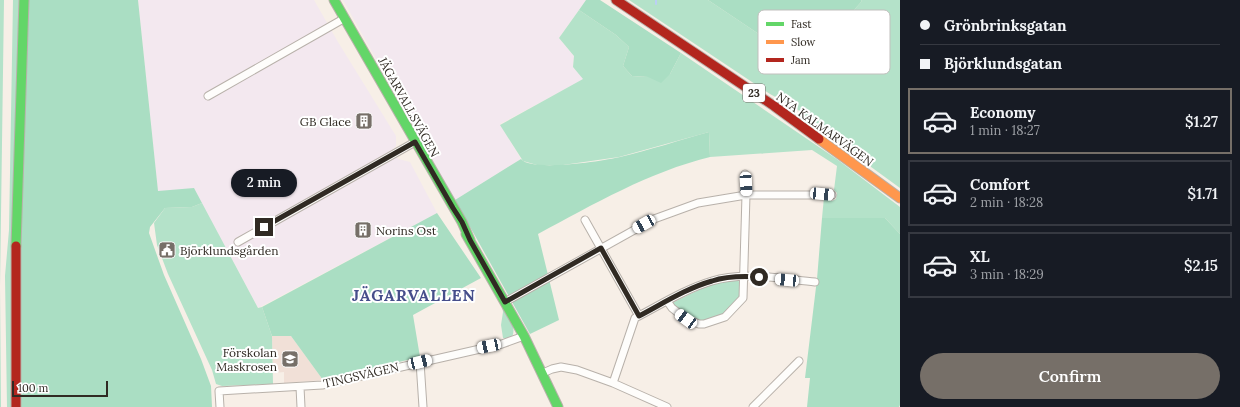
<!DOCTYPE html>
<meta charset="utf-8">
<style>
body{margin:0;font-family:Lora,serif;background:#242831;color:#f1f3f6;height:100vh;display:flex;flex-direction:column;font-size:15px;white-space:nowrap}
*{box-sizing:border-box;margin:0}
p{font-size:13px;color:#9ea1a6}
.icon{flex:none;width:22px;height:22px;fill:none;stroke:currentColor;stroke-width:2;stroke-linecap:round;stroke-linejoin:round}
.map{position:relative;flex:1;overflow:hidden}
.drawer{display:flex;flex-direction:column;background:#171b24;width:340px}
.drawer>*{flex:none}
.banner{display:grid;align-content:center;height:88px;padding:0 20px;background:#171b24}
.scale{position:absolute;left:12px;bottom:10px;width:96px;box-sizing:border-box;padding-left:4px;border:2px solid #302a23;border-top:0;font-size:11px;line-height:14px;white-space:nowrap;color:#302a23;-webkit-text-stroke:3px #fff;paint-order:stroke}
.end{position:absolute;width:18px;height:18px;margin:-9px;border:5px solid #302a23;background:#fff;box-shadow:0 0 0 2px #fff}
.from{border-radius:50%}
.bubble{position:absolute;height:28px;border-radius:14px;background:#171b24;box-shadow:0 1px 3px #0004;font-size:13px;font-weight:600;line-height:28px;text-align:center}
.car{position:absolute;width:12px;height:24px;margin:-12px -6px;border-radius:5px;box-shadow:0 0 3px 1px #0007;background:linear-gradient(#fff 24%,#345 0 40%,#fff 0 76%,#345 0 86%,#fff 0)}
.banner b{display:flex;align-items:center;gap:14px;height:38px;font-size:15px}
.banner b+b{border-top:1px solid #363941}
.banner i{width:10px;height:10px;background:#f1f3f6}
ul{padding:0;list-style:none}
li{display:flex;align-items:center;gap:12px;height:66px;margin:0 8px 6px;padding:0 12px;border:2px solid #363941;border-radius:0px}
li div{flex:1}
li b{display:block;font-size:15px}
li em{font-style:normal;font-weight:600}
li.active{border-color:#766f68}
li>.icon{width:36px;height:36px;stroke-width:1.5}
.primary-button{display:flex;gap:8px;margin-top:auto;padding:8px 20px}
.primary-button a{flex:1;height:46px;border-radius:24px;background:#766f68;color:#fff;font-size:16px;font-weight:600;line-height:46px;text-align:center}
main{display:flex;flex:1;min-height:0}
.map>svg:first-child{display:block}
</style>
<main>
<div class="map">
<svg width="900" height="407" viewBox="0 0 900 407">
<rect width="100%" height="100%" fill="#f7efe7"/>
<path fill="#f3e8ef" d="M138,0H314L338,42L396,136V146L393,149L398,159L410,162L437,213L258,308L194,189L158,192Z
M343,0H586L559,38L574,56L573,67L584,79L500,124L521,159L455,200Z"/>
<path fill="#f1e0d7" d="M272,336H291L323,380L284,383V372L273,373Z"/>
<path fill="#b4e2c9" d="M0,0H4L0,287L1,407H0Z
M13,0H19L13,407H7L5,276L9,230Z
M629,0H708L805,65L862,1L861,0H900V188L823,132L797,109L770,94Z
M579,10L616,35L629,47L623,66L632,76L648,77L670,74L681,53L838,160L900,207V234L885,218H822L824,197L832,201L836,199L837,193L834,190L837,166L812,150L710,157L709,132L619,157L563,165H537L523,161L500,125L583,79L573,67L574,56L559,38Z
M202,203L258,308L262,307L272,336L273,384L222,386L216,384L212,370L168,274L157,245L154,223L165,208L192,207Z
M737,280L741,283L740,298L726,313L701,322L693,320L678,311L672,303L711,284Z
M503,305C508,315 517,326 512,337L506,339L503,338L501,325L503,312L502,306Z"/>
<path fill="#aadec3" d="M26,0H138L158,191L194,188L202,203L192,207L165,208L150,227L149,233L164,275L201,359L211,386L212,407H19V233Z
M586,0H600L681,53L670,74L661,83L648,77L632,76L623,66L629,47L616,35L579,10Z
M708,0H861L862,1L805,65Z
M709,132L710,157C649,172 594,204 538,234L559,320L530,334L455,200L521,159C531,172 604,161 620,157C650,150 680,140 709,132Z
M437,213L481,278L413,315L420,357L323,380L291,336H272L262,307Z
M822,218H885L900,234V405L899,407H807L810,378H805L817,279Z"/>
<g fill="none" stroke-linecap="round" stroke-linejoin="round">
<path stroke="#bbcff5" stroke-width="2" d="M656,0V4"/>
<g stroke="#b8b1aa" stroke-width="9">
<path id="street" d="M208,96L345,18
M585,220L639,316
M238,242L415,142
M667,301L672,308L686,319L699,324H704L725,317L743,298L746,195L745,174
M505,302L654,219L698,203L746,195H832
M420,362L423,407
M543,373L552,369L561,367L577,370L613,383L667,407
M613,383L635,318C660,305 685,289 712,281C743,271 783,279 815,282
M300,387L301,407
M220,407L219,391L322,385L502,344L524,336
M753,407L799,361"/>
</g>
<g stroke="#b8b1aa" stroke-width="11">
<path id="fast" d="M334,0L462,222L470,240
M466,234L524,336L558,407
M16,246L24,0"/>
</g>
<g stroke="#b8b1aa" stroke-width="11">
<path id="slow" d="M819,139L900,198"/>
</g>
<g stroke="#b8b1aa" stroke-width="11">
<path id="jam" d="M616,0L774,106L819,139
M16,246V407"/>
</g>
<use href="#street" stroke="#fefdfb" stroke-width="7"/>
<use href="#fast" stroke="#63d668" stroke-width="9"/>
<use href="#slow" stroke="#ff974d" stroke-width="9"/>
<use href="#jam" stroke="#b3261e" stroke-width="9"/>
</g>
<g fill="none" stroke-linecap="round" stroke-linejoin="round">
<path stroke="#302a23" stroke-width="5" d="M264,227L415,142L453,208L462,222L470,240L505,302L601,248L639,316C662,304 687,288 712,281C727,276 743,276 759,277"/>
</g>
<defs>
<g id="building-square" transform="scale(0.9)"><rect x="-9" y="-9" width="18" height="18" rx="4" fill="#766f68" stroke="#fff"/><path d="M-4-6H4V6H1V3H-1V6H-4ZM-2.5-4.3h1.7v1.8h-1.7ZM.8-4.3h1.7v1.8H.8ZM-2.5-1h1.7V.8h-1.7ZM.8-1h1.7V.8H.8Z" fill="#fff"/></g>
<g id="civic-square" transform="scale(0.9)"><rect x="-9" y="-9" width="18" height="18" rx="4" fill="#766f68" stroke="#fff"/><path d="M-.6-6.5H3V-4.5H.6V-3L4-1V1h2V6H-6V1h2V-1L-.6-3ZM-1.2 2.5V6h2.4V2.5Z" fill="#fff"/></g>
<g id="school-square" transform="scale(0.9)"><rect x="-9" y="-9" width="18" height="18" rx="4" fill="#766f68" stroke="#fff"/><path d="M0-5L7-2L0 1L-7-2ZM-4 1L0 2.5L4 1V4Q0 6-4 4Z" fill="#fff"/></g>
</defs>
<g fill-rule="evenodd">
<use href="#building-square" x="364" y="121"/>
<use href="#building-square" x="363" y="230"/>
<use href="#civic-square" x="167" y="250"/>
<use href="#school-square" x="290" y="359"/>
</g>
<g text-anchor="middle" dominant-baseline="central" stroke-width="4" stroke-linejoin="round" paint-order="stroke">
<rect fill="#fff" stroke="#6e6a65" stroke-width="1" x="743" y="84" width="22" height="18" rx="3"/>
<g font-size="11" font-weight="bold" fill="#302a23">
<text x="754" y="93">23</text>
</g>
<g font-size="12" fill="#302a23" stroke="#fff">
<text transform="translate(409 107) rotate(61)">JÄGARVALLSVÄGEN</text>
<text transform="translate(825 129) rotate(36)">NYA KALMARVÄGEN</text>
<text transform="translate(361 375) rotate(-13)">TINGSVÄGEN</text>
</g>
<g font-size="12" fill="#302a23" stroke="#fff" text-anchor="end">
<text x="351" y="121">GB Glace</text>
<text x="376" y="230" text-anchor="start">Norins Ost</text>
<text x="180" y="250" text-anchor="start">Björklundsgården</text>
<text x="277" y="352">Förskolan<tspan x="277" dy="14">Maskrosen</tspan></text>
</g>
<g font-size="16" font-weight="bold" letter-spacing="1" fill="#464e8b" stroke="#fff">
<text x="414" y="295">JÄGARVALLEN</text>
</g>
</g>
<rect x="758" y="10" width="132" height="64" rx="6" fill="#fff" stroke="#c1bfbd" stroke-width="1"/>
<rect x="766" y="22" width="18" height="4" fill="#63d668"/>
<rect x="766" y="40" width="18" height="4" fill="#ff974d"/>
<rect x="766" y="58" width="18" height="4" fill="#b3261e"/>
<g font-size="11" fill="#302a23">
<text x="791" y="28">Fast</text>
<text x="791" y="46">Slow</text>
<text x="791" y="64">Jam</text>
</g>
</svg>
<div class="scale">100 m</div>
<i class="end from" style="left:759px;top:277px"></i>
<i class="end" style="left:264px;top:227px"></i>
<div class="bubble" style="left:231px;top:169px;width:66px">2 min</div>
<i class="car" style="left:746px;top:184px;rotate:177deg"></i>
<i class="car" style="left:822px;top:194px;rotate:95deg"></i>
<i class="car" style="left:644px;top:224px;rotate:241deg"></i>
<i class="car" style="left:787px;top:280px;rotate:275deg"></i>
<i class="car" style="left:686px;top:319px;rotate:306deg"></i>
<i class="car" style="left:489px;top:346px;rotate:258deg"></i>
<i class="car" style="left:420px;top:362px;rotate:77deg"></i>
</div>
<section class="drawer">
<div class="banner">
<b><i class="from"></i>Grönbrinksgatan</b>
<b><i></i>Björklundsgatan</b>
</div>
<ul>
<li class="active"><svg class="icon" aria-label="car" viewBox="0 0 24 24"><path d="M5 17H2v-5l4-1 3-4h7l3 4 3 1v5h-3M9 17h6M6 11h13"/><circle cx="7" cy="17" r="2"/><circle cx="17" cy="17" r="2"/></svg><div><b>Economy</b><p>1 min · 18:27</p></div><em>$1.27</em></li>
<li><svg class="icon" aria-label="car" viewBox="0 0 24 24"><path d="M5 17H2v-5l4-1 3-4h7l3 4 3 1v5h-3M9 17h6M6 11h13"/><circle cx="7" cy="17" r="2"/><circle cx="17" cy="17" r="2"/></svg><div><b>Comfort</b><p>2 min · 18:28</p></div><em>$1.71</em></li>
<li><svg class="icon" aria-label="car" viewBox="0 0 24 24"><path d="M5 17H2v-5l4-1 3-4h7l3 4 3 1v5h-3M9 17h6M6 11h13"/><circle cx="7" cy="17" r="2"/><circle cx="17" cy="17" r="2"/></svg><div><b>XL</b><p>3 min · 18:29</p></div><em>$2.15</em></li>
</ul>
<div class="primary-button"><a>Confirm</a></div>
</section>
</main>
